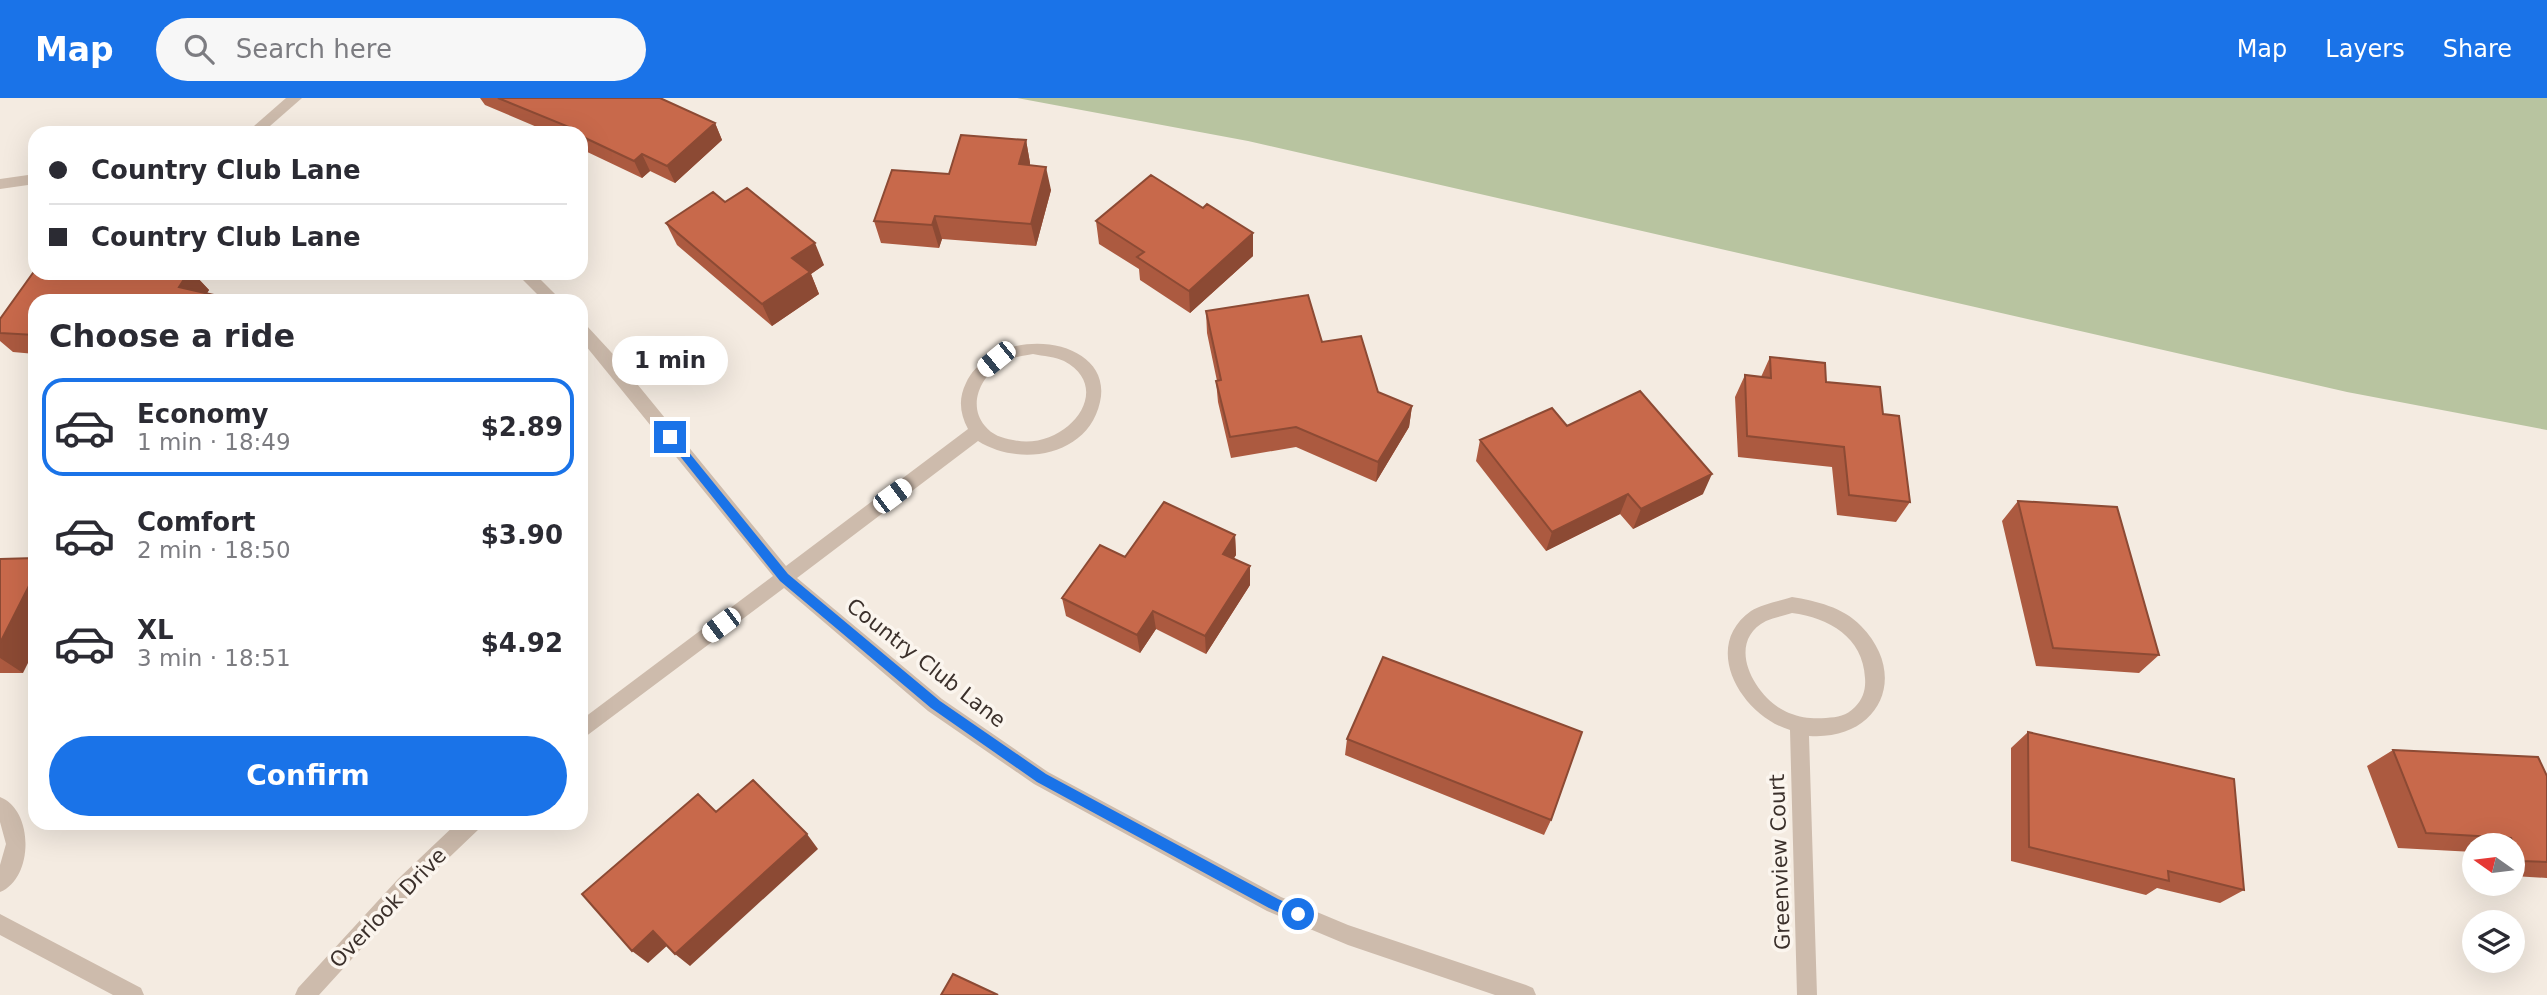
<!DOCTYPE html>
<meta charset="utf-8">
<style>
body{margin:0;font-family:"DejaVu Sans",sans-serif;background:#f7f7f7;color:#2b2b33;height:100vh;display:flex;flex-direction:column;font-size:26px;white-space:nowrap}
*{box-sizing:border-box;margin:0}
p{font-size:23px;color:#7c7c81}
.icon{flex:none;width:38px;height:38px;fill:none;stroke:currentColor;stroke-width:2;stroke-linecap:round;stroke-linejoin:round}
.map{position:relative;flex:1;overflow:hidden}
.drawer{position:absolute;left:28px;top:196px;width:560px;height:536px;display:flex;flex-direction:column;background:#fff;border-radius:21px;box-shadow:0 7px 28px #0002}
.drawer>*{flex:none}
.guide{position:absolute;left:28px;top:28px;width:560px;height:154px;border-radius:21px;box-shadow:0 7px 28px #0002;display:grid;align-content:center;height:154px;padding:0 21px;background:#fff}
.needle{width:46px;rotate:284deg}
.buttons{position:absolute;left:2462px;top:735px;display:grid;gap:14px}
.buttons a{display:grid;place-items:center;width:63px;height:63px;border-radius:50%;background:#fff;box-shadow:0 7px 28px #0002;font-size:35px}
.end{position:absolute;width:32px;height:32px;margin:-16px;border:9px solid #1a73e8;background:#fff;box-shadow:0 0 0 4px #fff}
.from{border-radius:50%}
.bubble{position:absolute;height:49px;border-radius:24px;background:#fff;box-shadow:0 7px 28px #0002;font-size:23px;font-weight:700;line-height:49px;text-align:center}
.car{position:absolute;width:21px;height:42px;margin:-21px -10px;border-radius:9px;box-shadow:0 0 5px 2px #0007;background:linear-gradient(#fff 24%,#345 0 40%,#fff 0 76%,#345 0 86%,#fff 0)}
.guide b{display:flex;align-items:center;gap:24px;height:66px;font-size:26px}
.guide b+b{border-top:2px solid #e1e1e2}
.guide i{width:18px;height:18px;background:#2b2b33}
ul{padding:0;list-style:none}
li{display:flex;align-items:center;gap:21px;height:98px;margin:0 14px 10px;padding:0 7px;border:4px solid transparent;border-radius:21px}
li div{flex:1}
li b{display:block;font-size:26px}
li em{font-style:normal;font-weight:700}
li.selected{border-color:#1a73e8}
li>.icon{width:63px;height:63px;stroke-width:1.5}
h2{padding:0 21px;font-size:32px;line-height:84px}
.primary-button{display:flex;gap:14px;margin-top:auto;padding:14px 21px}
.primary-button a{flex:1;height:80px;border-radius:42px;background:#1a73e8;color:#fff;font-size:28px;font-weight:700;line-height:80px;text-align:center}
header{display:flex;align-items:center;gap:42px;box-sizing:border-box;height:98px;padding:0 35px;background:#1a73e8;color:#fff}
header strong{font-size:33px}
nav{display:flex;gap:38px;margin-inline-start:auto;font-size:24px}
.search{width:490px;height:63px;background:#f7f7f7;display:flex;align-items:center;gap:18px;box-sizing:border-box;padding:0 24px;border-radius:38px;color:#7c7c81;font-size:26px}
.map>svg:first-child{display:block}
</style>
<header>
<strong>Map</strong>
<div class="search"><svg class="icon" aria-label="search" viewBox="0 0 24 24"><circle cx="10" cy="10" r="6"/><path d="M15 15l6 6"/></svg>Search here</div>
<nav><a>Map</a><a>Layers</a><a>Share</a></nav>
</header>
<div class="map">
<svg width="2547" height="897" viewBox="0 0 2547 897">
<rect width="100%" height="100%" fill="#f4ebe1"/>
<path fill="#b8c4a0" d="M1017,0H2547V332L2347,294L1248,43Z"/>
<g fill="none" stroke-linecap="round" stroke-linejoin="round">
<path fill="#cdbbac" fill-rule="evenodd" d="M286,0H302L262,35H246Z"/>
<path fill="#cdbbac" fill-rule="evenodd" d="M35,76V86L0,91V81Z
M516,175H534L562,203H544Z
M581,226L587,228L611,254L786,468L968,331C960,316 958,301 966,285C996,223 1115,238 1100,304C1088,359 1019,369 978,343L797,480L942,601L1048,674L1281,799L1348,827L1526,887L1533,890L1536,897H1495L1348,847L1267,813L1034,686L928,613L784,490L581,642V622L773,478L581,242ZM1033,256C1043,258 1056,259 1064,263C1117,291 1065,354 1013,342C1002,340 992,337 985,328C967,307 981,278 1002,265C1011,259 1023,258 1033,256Z
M1792,499C1816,503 1843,509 1861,528C1910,578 1879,643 1809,638L1817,897H1797L1790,632C1742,618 1700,549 1751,513C1762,506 1780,503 1792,499ZM1792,515C1829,520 1863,539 1865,580C1866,591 1863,601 1855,609C1846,618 1838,619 1826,620C1813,621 1802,620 1789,615C1756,602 1723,545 1766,523C1774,519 1784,518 1792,515Z
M0,699C34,712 34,780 0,794V767L6,746L0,724Z
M458,724H482L479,731L412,795L319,897H295L298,890L398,781Z
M0,816L141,890L144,897H113L0,837Z"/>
</g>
<path fill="#ac5a40" d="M480,0H660L715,25L722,42L675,85L650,73L642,80L581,51V35H551L485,7Z
M1026,42L1030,65V67L1051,92L1036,148L942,141L939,150L881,145L874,123Z
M725,104L824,167L811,176L819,196L772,228L677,147L666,125Z
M1096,123L1253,158L1190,215L1140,182L1139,171L1099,146Z
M35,172V175H193L209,192L207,195L240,203H35V256L13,254L0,243V221Z
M1206,213L1322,244L1378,294L1412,308L1409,329L1376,384L1296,349L1231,360L1218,304L1216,283H1217L1207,235Z
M1770,259L1826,284L1883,316L1910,404L1896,424L1837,417L1832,369L1738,359L1735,299L1745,277L1761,279Z
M1480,342L1703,396L1633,431L1620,416L1546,453L1476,363Z
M2018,403L2159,557L2139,575L2036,568L2002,423Z
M1235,437L1236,457L1234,460L1250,487L1206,556L1156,531L1140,555L1066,518L1062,500L1125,459Z
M0,461L23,575H0Z
M2028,634L2244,792L2220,805L2157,790L2146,797L2011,763V650Z
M1347,641L1551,722L1544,737L1345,657Z
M2393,652L2547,678V780L2513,778V747H2474V754L2398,750L2367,668Z"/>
<path fill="#8c4a34" d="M715,25L722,42L675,85L667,68Z
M1026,42L1030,65L1023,89L1019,66Z
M642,56L650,73L642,80L634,63Z
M1046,69L1051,92L1036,148L1031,126Z
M935,118L942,141L939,150L932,127Z
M1253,135V158L1190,215L1189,193Z
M815,145L824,167L811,176L819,196L772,228L762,206L792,160Z
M188,175H193L209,192L202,203L179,189Z
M1412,308L1409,329L1376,384L1378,364Z
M1712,376L1703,396L1633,431L1641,411Z
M1628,396L1620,416L1546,453L1552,434Z
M1235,437L1236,457L1224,475L1223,456Z
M1250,468V487L1206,556L1205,538Z
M35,476V551L23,575L0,560V545Z
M1153,513L1156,531L1140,555L1137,537Z
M807,736L818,751L690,868L675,856Z
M653,833L669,846L648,865L632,853Z"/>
<path fill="#c8694b" stroke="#8c4a34" stroke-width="2" d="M498,0H660L715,25L667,68L642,56L634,63L581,38V35H574L571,34L574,31Z
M961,37L1026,42L1019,66L1046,69L1031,126L935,118L932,127L874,123L892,72L949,76Z
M1151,77L1203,110L1207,106L1253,135L1189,193L1137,159L1144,154L1096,123Z
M747,90L815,145L792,160L810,174L762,206L666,125L713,94L725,104Z
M35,172V175H188L179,189L240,203H35V237L0,235V221Z
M1308,197L1322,244L1361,238L1378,294L1412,308L1378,364L1296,329L1230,339L1216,283L1221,282L1206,213Z
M1770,259L1825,265L1826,284L1880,289L1883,316L1899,318L1910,404L1849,397L1844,349L1747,338L1745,277L1771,280Z
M1640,293L1712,376L1641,411L1628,396L1552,434L1480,342L1552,310L1567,328Z
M2018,403L2117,409L2159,557L2053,550Z
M1164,404L1235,437L1223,456L1250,468L1205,538L1153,513L1137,537L1062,500L1100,447L1125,459Z
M35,460V476L0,545V461Z
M1383,559L1582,634L1551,722L1347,641Z
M2028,634L2234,681L2244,792L2168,773L2169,783L2029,749Z
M2393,652L2538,659L2547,678V764L2521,763L2511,740L2426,735Z
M753,682L807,736L675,856L653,833L632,853L582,796L698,696L716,714Z
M953,876L998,897H941Z"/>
<path fill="#1a73e8" d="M670,334L674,336L788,476L940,603L1046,676L1278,801L1303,812V821L1298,823L1269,810L1037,684L931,610L780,483L667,342L665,339Z"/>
<g text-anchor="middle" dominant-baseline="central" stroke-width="7" stroke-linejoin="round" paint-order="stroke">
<g font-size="21" fill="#3b302b" stroke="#fbf5ee">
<text transform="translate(926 565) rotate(38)">Country Club Lane</text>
<text transform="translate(1780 764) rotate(-92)">Greenview Court</text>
<text transform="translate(388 810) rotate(-46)">Overlook Drive</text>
</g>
</g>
</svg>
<div class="buttons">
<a><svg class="needle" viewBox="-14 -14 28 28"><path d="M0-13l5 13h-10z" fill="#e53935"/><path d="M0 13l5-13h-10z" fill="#7c7c81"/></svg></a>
<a><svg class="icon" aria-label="layers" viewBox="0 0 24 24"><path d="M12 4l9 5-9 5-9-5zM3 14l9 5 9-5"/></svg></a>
</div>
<i class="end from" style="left:1298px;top:816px"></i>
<i class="end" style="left:670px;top:339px"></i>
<div class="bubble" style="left:612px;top:238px;width:116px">1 min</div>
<i class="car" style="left:996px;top:261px;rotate:231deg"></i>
<i class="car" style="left:892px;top:398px;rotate:53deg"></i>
<i class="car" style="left:721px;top:527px;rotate:233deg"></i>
<div class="guide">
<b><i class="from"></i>Country Club Lane</b>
<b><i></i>Country Club Lane</b>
</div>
<section class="drawer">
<h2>Choose a ride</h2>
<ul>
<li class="selected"><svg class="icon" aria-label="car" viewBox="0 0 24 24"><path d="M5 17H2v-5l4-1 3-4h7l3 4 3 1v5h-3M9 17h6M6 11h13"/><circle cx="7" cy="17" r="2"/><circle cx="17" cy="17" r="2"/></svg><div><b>Economy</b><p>1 min · 18:49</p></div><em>$2.89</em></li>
<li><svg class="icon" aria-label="car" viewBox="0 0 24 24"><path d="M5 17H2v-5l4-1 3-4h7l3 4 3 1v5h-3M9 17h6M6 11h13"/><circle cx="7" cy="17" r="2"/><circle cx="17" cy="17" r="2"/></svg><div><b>Comfort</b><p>2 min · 18:50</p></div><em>$3.90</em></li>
<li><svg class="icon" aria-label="car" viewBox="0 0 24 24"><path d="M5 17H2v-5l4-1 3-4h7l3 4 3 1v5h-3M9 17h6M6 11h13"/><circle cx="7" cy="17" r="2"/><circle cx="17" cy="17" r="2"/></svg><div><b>XL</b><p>3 min · 18:51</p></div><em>$4.92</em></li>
</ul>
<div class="primary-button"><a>Confirm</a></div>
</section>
</div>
